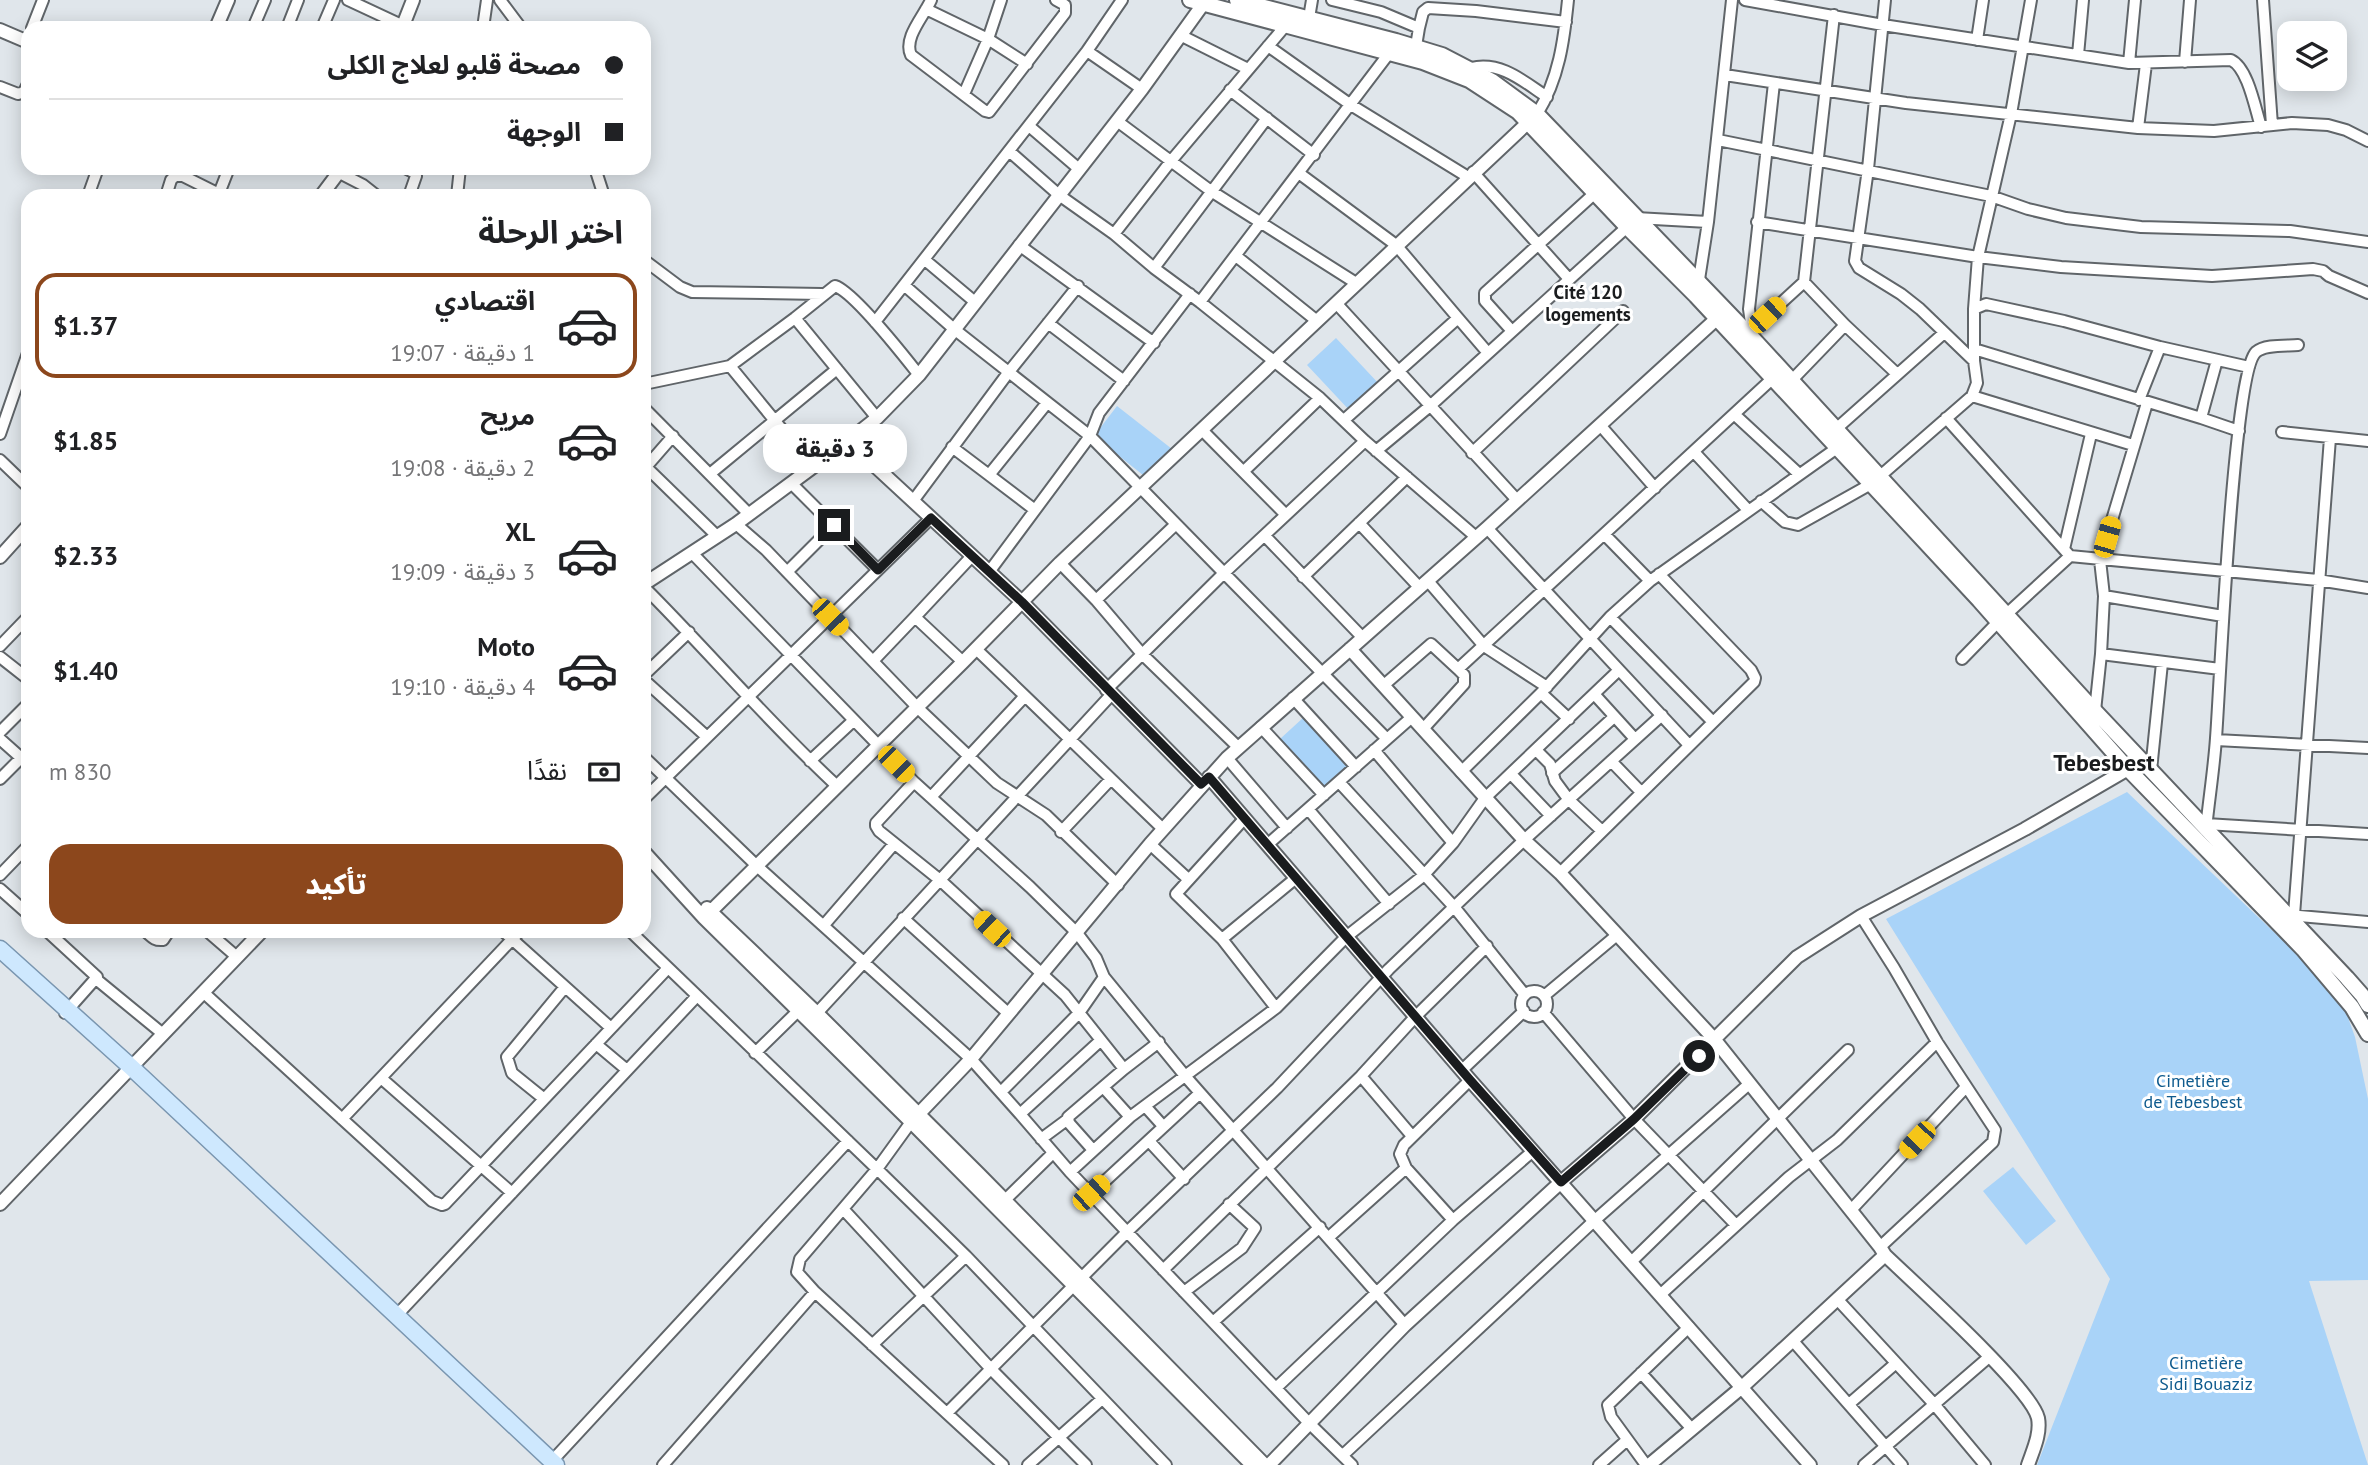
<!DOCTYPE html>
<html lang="ar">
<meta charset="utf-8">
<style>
body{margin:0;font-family:"PT Sans","Noto Sans Arabic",sans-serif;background:#f2f2f2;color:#202124;direction:rtl;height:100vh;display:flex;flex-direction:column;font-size:26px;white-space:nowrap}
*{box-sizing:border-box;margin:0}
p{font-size:23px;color:#757577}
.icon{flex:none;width:38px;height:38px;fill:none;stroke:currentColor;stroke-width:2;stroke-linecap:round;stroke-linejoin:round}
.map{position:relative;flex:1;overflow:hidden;direction:ltr}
.drawer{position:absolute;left:21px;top:189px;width:630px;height:749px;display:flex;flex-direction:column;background:#fff;border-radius:21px;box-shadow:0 4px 18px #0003;direction:rtl}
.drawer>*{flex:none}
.banner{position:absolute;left:21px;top:21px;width:630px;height:154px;border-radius:21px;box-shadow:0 4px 18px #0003;direction:rtl;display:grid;align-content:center;height:154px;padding:0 28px;background:#fff}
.controls{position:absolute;left:2277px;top:21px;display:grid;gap:14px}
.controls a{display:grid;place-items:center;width:70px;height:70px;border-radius:14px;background:#fff;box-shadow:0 4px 18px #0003;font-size:35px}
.end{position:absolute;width:32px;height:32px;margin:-16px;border:9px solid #1a1c1e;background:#fff;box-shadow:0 0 0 4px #fff}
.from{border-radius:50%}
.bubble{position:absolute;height:49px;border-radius:21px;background:#fff;box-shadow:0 4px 18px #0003;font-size:23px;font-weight:800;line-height:49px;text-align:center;direction:rtl}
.car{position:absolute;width:21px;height:42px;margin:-21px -10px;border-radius:9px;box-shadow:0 0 5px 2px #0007;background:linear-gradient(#f5c518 24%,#345 0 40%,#f5c518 0 76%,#345 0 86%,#f5c518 0)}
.banner b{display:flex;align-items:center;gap:24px;height:66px;font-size:26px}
.banner b+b{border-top:2px solid #e0e0e0}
.banner i{width:18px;height:18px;background:#202124}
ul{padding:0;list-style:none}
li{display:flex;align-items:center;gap:21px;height:105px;margin:0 14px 10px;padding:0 14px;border:4px solid transparent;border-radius:21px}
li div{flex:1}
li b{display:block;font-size:26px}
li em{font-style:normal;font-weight:800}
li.active{border-color:#8c471c}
li>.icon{width:63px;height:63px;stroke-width:1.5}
h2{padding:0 28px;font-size:32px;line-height:84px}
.pay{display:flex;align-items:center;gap:18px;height:77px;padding:0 28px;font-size:26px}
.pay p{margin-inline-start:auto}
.action{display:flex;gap:14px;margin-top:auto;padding:14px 28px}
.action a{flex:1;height:80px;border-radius:21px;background:#8c471c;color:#fff;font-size:28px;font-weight:800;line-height:80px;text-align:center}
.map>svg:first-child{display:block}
</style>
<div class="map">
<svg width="2368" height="1465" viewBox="0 0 2368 1465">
<rect width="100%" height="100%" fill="#e0e6eb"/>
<path fill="#a9d3f8" d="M1336,338L1380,385L1351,412L1307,365Z
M1117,406L1172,449L1148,479L1094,436Z
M1304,717L1350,767L1326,789L1280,739Z
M2127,792L2340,995L2355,1037L2368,1099V1280L2309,1281L2368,1465H2037L2110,1279L1886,919Z
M2013,1167L2056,1221L2026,1245L1983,1191Z"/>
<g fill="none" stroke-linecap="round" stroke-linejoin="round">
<g stroke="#606569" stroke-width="14">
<path id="minor" d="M348,0L408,28
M500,0L521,28
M931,0C924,16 903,38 911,55L985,111L989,112L1065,13V5L1056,0
M1332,0L1381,12L1419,28L1416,46
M1745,0L1883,25L2129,63L2231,60C2248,68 2255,108 2261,127
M1885,0L1868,169L1855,261L1859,268L1901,294L1920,309L1974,361
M2263,0L2272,125
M926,9L988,39L1027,64
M1309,18L1312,0
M32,28L43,0
M253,28L265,0
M287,28L298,0
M322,28L334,0
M483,28L487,0
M1419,28L1423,12L1428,8L1476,11L1566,22
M1182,36L1248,69
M1977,40L1983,0
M1268,46L1351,105L1468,177
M1087,51L1142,89
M2078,55L2083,0
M2185,62L2190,0
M2129,63L2135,0
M1471,68C1501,61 1523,81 1547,97
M1725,75L1906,103L2138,128L2214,131L2292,123L2328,125L2346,130L2368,141
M0,87L18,94L24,92L28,84
M1230,90L1314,155
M964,94L988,39L1001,0
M1537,114C1559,79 1564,40 1568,0
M1117,121L1211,191L1356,283
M1029,126L1079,169
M2138,128L2146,64
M1718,140L1991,196L2028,209L2066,218L2141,227L2290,231L2368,242
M1009,151L1059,195L1114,234L1154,268L1200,302L1320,398L1365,441L1476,537
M330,168L363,185L377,196
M405,168L415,173L416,176L409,196
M595,168L604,196
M1473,172L1569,279
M1300,174L1396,245L1458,318
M88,196L98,168
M166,196L171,180L175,176H183L223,196
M218,196L229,168
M457,196L460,168
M1636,218L1708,222
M1757,222L1978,257L2061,267L2212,276L2313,269L2323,271L2329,276L2368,293
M1114,234L1171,161L1286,25
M1019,245L1154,343
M1236,256L1317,321
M644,260L680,287L692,292L822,294
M925,260L975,302
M1154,268L1267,118
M1804,282L1845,325L1896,373
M904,285L954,329L1090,436L1224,573L1106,690
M1698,286L1708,222L1732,0
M1200,302L1390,52
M1336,303L1517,500
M1974,309L1986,304L2064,321L2160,347L2249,367
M795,318L877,418
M875,322L1087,51L1122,0
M1048,323L1124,381
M1752,330L1749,309L1774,83
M1512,331L1485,301V293L1595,193
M1748,333L1804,282L1834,15
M1974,349L2201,418L2239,431
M730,366L812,466
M1792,380L1845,325
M644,384L730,366L795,318L835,286C854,292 904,356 919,375
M1972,396L2133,445
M2139,400L2160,347
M644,408L749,514
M1734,414L1799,474
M1946,418L2070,556L2318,580L2368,588
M2201,418L2217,360
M1344,420L1458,318L1488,353
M1600,425L1655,488
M1836,429L1944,333
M1202,430L1286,515
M2282,432L2368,441
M0,434L28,353
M1365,441L1224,573L1387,739
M952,447L989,475
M1376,451L1430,406L1627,227
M1694,452L1748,510
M1472,453L1623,311
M0,460L28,487
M644,465L717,536
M646,467L673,436
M1244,471L1320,398
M711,473L837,369
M792,484L878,570
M913,501L1008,373L1078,286
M1761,501L1785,522L1798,525L1871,484L1972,396L1977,383L1974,361V309L1978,257L2011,114L2031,0
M1035,510L989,475L1047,403
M1359,523L1420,588
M736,524L766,550L917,707L997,783L1046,815L1118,885
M1487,528L1689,745
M1605,535L1650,581
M1265,536L1363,638
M2064,549L2091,434
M692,553L914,782L1030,887L1077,933L1096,958L1104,977L1186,1077L1405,1325
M1060,563L1096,600L1142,654L1238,747
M787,572L834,525
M989,572L1090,436L1099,413L1190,294
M1303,577L1407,477
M1428,581L1484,646L1547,687
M644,587C709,652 769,723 837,786
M2104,596L2223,616
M1096,600L1176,524
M915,617L972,556
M1610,617L1713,722
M0,646L28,617
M2101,654L2220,669
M0,657L28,679
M1962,659L1998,622L2070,556
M873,661L915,617L963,662
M644,675L689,632
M644,680L706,736
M1384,685L1431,644L1458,669
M1541,693L1569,719
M1595,695L1635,739
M1025,696L1163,829
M1293,698L1356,767
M2095,711L2101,654L2104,596L2100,560L2147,403
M1261,727L1324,795
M1423,729L1464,684V675L1458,669L1773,378
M0,732L28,704
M0,739L28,764
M2216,740L2368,748
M1374,750L1453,843
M1536,750L1550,764L1555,781L1569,800L1602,831
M644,757L757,866L971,1059L1020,1114L1100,1041
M1227,758L1287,828
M810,761L853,721
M1611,761L1641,792
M2151,770L2162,663
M1461,772L1541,693L1610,617L1650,581L1837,448
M1552,773L1614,717
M1511,774L1551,816
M0,779L21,758
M914,782L876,823V826L879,831L940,880L1065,995L1124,1069
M1339,782L1455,908L1525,995
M931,797L1025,696L976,649
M644,799L931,518
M1308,809L1389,904
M1244,819L1176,894L1222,939L1276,1008
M2206,824L2368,834
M2206,829C2209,799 2214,768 2216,738C2220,687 2233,373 2256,352C2265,344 2287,346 2298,345
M1061,832L1111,779
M1150,844L1188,879
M1267,845L1412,717
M1560,873L1754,682L1755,678L1751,670L1659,574
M0,875L28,846
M0,889L28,914
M2288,915L2368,922
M2294,915L2330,438
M1861,916L1894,968L1937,1042L1995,1130L1993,1142L1880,1247
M903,918L1009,1014
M824,925L894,844
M47,931L97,977L65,1013
M145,931C151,936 154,941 163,940L169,931
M207,931L237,957
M503,931L611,1028
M630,931L877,1169L911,1122
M1222,939L1296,878
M96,979L163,1034
M1521 1004a13 13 0 1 1 26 0a13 13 0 1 1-26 0Z
M203,992L432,1201L442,1205L445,1204L668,968
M1544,996L1617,935
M1543,1012L1634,1119L1736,1225
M817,1013L1111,695
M596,1044L627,1070
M755,1053L798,1011
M1462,1070L1524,1011
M1361,1076L1412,1136
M381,1078L512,1193
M1103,1087L1130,1117
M1001,1092L1079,1013L1104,977
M543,1098L512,1073L507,1057L565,987
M1145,1106L1163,1126
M1020,1114L1070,1172L1309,1423L1352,1465
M342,1119L520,931
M1041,1139L1068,1119
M1149,1141L1184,1179
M1093,1150L1069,1123L1068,1117L1124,1069L1159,1042
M1406,1168L1400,1154L1404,1145L1470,1080
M1070,1172L1130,1117L1276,1008L1346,937L1423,876L1453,843L1485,798L1619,670
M1092,1193L1200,1093
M1004,1201L1053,1153
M844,1210L991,1369L1086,1465
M1851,1210L1966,1087
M1329,1237L1406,1168L1453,1220
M1631,1262L1848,1050
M1163,1270L1361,1076L1415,1017L1487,946
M1184,1292L1242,1248L1255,1228L1229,1204
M1660,1295L1789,1177L1837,1140L1937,1042
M1838,1300L1934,1404L1985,1465
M396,1316L697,996
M1213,1322L1320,1227
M1793,1341L1902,1465
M872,1345L966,1256
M1641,1373L1692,1429
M1276,1388L1453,1220L1533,1151
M1849,1404L1895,1364
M947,1413L1127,1232L1277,1088L1389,969L1524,840L1662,715
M1343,1455L1595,1220L1749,1084
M552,1461L848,1141
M663,1465L815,1292
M1003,1465L815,1292L797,1272L800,1259L877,1169L966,1256L1166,1465
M1028,1465L1102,1399
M1599,1465L1627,1440
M1646,1465L1611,1417L1608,1405L1689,1327
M1864,1465L1989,1357"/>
</g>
<g stroke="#606569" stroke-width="16">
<path id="tertiary" d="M216,28L228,0
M402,28L413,0
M0,30L28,42
M321,196L342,168
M848,441L1022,602L1201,784
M0,557L28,526
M644,584L736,524L848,441L877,418L919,375L1142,89L1206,0
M1350,649L1524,840L1560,873L1715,1040L1880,1247L1885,1255C1914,1283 2031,1388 2038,1418C2041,1434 2033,1450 2028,1465
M1209,777L1470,1080L1810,1465
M644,852L704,918L911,1122L1252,1465
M707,908L817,1013L979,1174L1265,1465
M704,918L963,662L1060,563L1535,116
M911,1122L971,1059L1150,844L1227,758L1487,528L1724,312
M0,1204L262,931
M1269,1465L1405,1325L1561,1182L1634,1119L1797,957L1861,916L2025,829L2128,769L2139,758
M1649,1465L1741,1388L1885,1255"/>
</g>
<g stroke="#606569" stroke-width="18">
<path id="secondary" d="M1190,0L1423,62L1469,80L1518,112L1627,227L1696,296L1979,600L2128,769L2303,949L2352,1007L2368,1034
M1237,0L1396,41L1442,55L1492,81L1537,114L1748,333L2095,711L2347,978L2362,995L2368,1005"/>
</g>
<g stroke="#7a96b0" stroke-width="19">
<path id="primary" d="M0,949L131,1067L556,1465"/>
</g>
<use href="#minor" stroke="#fff" stroke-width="10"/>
<use href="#tertiary" stroke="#fff" stroke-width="12"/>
<use href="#secondary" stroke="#fff" stroke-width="14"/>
<use href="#primary" stroke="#cee8fe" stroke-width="16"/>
</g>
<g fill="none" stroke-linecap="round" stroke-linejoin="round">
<path stroke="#1a1c1e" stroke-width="9" d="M834,525L878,570L931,518L1022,602L1201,784L1209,777L1470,1080L1561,1182L1634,1119L1699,1056"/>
</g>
<g text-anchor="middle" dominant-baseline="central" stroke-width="6" stroke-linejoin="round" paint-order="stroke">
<g font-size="18" fill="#0f5b8e" stroke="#fff">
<text x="2193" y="1080">Cimetière<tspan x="2193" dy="21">de Tebesbest</tspan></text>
<text x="2206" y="1362">Cimetière<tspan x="2206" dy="21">Sidi Bouaziz</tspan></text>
</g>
<g font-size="19" font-weight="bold" fill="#1a1c1e" stroke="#fff">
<text x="1588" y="292">Cité 120<tspan x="1588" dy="22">logements</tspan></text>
</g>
<g font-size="24" font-weight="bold" fill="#1a1c1e" stroke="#fff">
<text x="2104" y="762">Tebesbest</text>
</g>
</g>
</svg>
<div class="controls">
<a><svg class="icon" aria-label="layers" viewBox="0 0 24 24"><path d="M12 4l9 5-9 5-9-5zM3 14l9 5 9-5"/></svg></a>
</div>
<i class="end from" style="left:1699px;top:1056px"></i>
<i class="end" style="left:834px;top:525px"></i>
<div class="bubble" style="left:763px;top:424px;width:144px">3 دقيقة</div>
<i class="car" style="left:1767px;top:315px;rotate:47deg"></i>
<i class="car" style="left:2107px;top:537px;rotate:16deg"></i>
<i class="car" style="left:830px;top:617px;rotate:136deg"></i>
<i class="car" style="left:896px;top:764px;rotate:135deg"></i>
<i class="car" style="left:992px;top:929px;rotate:313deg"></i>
<i class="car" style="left:1917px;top:1140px;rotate:223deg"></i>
<i class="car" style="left:1091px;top:1193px;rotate:48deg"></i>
<div class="banner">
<b><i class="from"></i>مصحة قلبو لعلاج الكلى</b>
<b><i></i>الوجهة</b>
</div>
<section class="drawer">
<h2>اختر الرحلة</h2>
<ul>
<li class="active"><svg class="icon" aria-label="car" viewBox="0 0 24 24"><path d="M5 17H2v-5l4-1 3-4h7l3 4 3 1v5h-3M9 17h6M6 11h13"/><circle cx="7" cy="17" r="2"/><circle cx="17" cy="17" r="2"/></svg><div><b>اقتصادي</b><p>1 دقيقة · 19:07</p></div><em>$1.37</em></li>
<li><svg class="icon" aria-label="car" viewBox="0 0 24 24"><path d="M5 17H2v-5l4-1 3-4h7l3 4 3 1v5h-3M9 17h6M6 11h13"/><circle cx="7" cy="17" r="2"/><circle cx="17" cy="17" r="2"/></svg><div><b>مريح</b><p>2 دقيقة · 19:08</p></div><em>$1.85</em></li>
<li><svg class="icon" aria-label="car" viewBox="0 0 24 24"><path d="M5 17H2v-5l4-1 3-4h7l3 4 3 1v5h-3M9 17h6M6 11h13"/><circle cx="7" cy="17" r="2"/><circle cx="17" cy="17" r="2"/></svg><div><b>XL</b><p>3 دقيقة · 19:09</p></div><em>$2.33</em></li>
<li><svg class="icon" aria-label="car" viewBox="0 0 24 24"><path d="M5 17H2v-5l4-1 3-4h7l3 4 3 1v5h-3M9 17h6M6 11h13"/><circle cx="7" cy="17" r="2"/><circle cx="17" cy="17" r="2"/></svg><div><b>Moto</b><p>4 دقيقة · 19:10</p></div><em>$1.40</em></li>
</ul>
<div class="pay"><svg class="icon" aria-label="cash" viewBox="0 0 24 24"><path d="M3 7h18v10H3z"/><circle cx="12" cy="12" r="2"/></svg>نقدًا<p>830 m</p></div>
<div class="action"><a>تأكيد</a></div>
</section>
</div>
